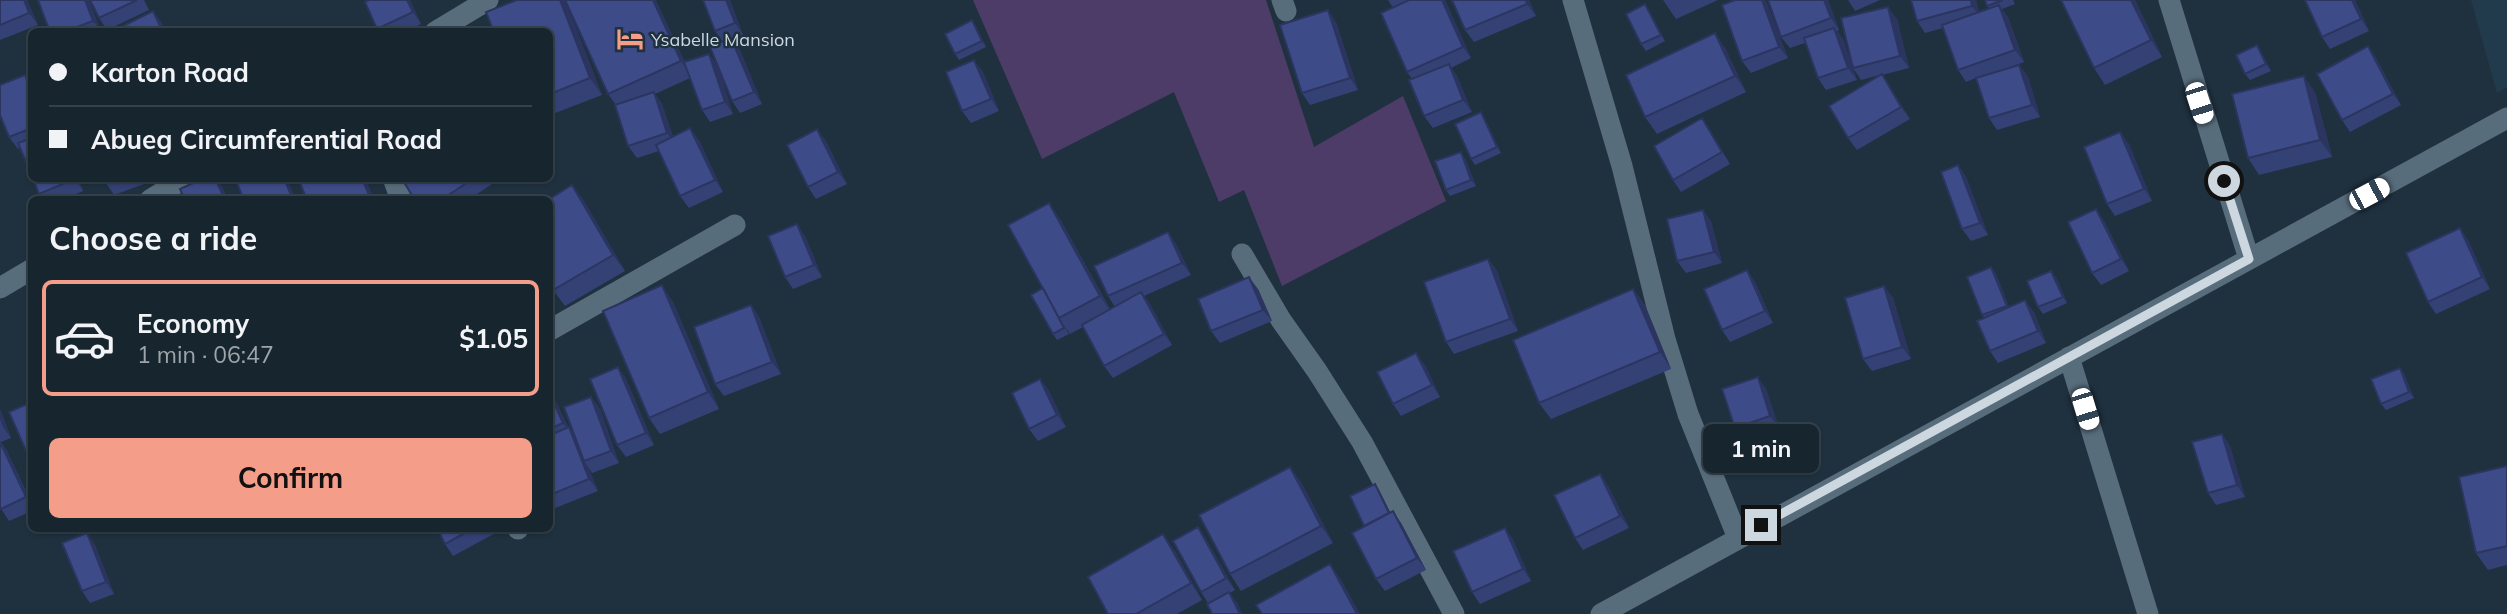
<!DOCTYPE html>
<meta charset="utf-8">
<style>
body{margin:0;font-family:Mulish,sans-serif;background:#24313b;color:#f1f3f6;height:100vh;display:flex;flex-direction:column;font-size:26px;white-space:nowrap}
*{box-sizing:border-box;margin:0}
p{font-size:23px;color:#9ea5aa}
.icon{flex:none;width:38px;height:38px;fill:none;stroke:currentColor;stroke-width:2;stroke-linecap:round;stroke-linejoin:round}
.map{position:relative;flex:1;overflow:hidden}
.sheet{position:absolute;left:28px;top:196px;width:525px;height:336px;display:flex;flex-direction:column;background:#17252f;border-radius:10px;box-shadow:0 2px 5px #0004,0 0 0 2px #36424b}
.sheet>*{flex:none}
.guide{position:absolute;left:28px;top:28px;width:525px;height:154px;border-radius:10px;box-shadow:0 2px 5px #0004,0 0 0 2px #36424b;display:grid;align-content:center;height:154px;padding:0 21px;background:#17252f}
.end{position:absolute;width:32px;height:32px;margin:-16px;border:9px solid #ccd7e0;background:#111;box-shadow:0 0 0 4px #111}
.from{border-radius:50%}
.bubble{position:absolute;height:49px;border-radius:10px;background:#17252f;box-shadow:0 2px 5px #0004,0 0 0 2px #36424b;font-size:23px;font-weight:700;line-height:49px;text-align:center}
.car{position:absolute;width:21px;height:42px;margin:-21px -10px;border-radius:9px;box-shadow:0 0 5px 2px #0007;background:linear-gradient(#fff 24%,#345 0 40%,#fff 0 76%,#345 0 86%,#fff 0)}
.guide b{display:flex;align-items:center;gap:24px;height:66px;font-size:26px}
.guide b+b{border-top:2px solid #36424b}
.guide i{width:18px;height:18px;background:#f1f3f6}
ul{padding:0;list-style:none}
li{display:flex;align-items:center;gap:21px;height:116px;margin:0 14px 10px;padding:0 7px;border:4px solid #36424b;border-radius:10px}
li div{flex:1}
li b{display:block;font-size:26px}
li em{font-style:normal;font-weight:700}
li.active{border-color:#f49e89}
li>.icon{width:63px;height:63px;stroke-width:1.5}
h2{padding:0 21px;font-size:32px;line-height:84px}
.button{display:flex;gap:14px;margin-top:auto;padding:14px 21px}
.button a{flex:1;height:80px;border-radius:10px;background:#f49e89;color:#111;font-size:28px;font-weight:700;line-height:80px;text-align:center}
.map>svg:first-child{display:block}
</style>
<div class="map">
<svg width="2507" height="614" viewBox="0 0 2507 614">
<rect width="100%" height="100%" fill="#1f313f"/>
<path fill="#213b4c" d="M2471,0H2507V87L2497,93Z"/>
<path fill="#4e3c68" d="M973,0H1266L1314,147L1403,96L1446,201L1282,286L1244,190L1219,202L1174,92L1042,159Z"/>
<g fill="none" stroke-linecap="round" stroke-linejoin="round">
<path stroke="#586d7c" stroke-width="21" d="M1282,0L1286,11
M1573,0L1622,166L1665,339L1688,414L1738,538
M2169,0L2249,259
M435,32L488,0
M393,178L401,200
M150,200L185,178
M1242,254L1281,320L1317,371L1362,442L1454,614
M0,288L32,269
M550,330L735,225
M2069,357L2148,614
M518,528V529
M1601,614L2507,118"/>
</g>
<path fill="#344175" d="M0,0H27L38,25L0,40Z
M89,0L101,32H50Z
M90,0H144L149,10L107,30L99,18Z
M410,0L421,24L405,32H379L377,29Z
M565,0L685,61L709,54L717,65L723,42L715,31L730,0L743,35L732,39L740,50L762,104L740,113L732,101L719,69L733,114L710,122L702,110L690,78L655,94L662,104L673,137L699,140L723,192L689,208L680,196L659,151L637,158L628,146L616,105L608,94Z
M1388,0H1445L1471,58L1451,68L1457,76L1472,112L1433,128L1424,116L1412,79L1407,72L1393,8Z
M1452,0H1529L1536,16L1474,42L1465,30Z
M1663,0H1718L1676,19Z
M1735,0H1765L1788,58L1751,73L1742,61Z
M1828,0L1839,30L1837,31L1843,39L1857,80L1826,90L1818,78L1805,43L1790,48L1781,37Z
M1848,0H1880L1855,11Z
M1911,0H1976L1979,12L1989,9L1985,0H2013L2015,4L2002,9L2008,17L2024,62L1981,77L2019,65L2028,77L2040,117L1997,130L1989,118L1976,78L1966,82L1958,70L1943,28L1925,33L1917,21Z
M2061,0H2135L2162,57L2105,85L2094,68Z
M2305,0H2355L2369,31L2330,49L2322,37Z
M566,2L602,95L550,115V32Z
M1649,11L1665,41L1646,51L1641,44Z
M1897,19L1909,68L1882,75L1910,119L1857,150L1848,138L1880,75L1861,80L1853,68Z
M972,20L976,27L986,47L959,60L955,54Z
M1336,22L1358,90L1310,105L1302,93Z
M1715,33L1726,50L1746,92L1657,134L1645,117Z
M2257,45L2261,52L2271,71L2250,80L2245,74Z
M2368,46L2376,58L2401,105L2350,132L2342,120Z
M983,72L999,111L971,123L962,111Z
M25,75L32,84V176L20,148L18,149L9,137Z
M2315,92L2332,157L2259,175L2248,158Z
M1481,112L1485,119L1501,153L1475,165L1471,159Z
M1710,130L1730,164L1681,192L1673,180Z
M2120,132L2129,144L2152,201L2115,216L2107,204Z
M826,141L847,184L816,199L808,187Z
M1465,158L1476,186L1450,196L1446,190Z
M1958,165L1966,177L1988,235L1971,241L1962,229Z
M33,178H78L83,191L63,200H43L39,194Z
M81,178H95L84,183Z
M105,178H146L147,183L114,195L106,183Z
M402,178H501L468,200H415Z
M572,185L584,201L625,271L565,306L553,290Z
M1060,219L1110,309L1115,307L1108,296L1168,232L1176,244L1191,275L1144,296L1150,304L1172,345L1113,378L1104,366L1083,327L1070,334L1063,324L1069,334L1057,340L1053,334L1043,288Z
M1711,221L1722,263L1686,273L1677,261Z
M2104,221L2129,271L2101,285L2092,273Z
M805,236L822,277L793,289L785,277Z
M2468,240L2490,289L2436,314L2428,302Z
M1488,259L1497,271L1518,331L1454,354L1446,342Z
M1991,267L1996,274L2009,307L2034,312L2046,343L1998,363L1990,351L1984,317L1982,315Z
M1747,270L1755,282L1773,323L1730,342L1722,330Z
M2056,277L2067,303L2043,314L2038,307Z
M1884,286L1893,298L1911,359L1872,371L1863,359Z
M1258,289L1272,321L1220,343L1211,331Z
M1633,289L1645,305L1671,369L1551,419L1539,403Z
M673,302L719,409L660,434L649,418Z
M751,305L759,317L781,374L724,396L715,384Z
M1425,365L1440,397L1401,416L1393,404Z
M618,367L626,379L654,445L626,457L617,445Z
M2400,368L2404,374L2414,398L2386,410L2381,404Z
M1040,379L1049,391L1066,427L1038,441L1029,429Z
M550,381L555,393L552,394L568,427L575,435L591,397L600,409L619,463L592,473L588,467L598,491L550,510Z
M1766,389L1779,428L1743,440L1735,428Z
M32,402V460L27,453Z
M0,409L11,438L1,442L7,451L32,504V511L9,521L0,507Z
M2222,434L2230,446L2245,497L2216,505L2208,493Z
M2507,466V565L2488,570L2476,553Z
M1290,467L1302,484L1333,543L1241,591L1230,574Z
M1600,474L1608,486L1629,528L1583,550L1575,538Z
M1375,484L1379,490L1390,512L1401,523L1426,570L1385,591L1376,579L1364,526Z
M1198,527L1206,539L1235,590L1230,593L1242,614H1212L1208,603L1201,592Z
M437,528H503V529L453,556L445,544Z
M1505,528L1513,540L1531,581L1480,604L1472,592Z
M95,545L114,594L90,603L82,591Z
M1175,551L1202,600L1177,614H1108Z"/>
<path fill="#2b355f" d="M24,0H27L38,25L29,13Z
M85,0H89L101,32L93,21Z
M407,0H410L421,24L413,12Z
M560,0H564L566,2L602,95L590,78Z
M653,0H656L692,77L681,61Z
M726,0H730L743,35L735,23Z
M1442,0H1445L1471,58L1463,47Z
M1526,0H1529L1536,16L1527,4Z
M1762,0H1765L1767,3L1788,58L1779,47Z
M1824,0H1828L1839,30L1831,18Z
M1971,0H1976L1981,18L1972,6Z
M2131,0H2135L2162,57L2151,40Z
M2352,0H2355L2369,31L2361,19Z
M1645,4L1649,11L1665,41L1661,35Z
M1999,5L2008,17L2024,62L2015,50Z
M1888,7L1897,19L1909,68L1900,56Z
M1328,10L1336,22L1358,90L1350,78Z
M153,11L162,23L166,32H163Z
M972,20L976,27L986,47L982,41Z
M1834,28L1843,39L1857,80L1848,68Z
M1715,33L1726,50L1746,92L1735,76Z
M731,38L740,50L762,104L754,92Z
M2257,45L2261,52L2271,71L2266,64Z
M2368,46L2376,58L2401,105L2393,94Z
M709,54L718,66L733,114L725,102Z
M974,60L983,72L999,111L991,99Z
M1449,64L1457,76L1472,112L1463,100Z
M2019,65L2028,77L2040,117L2032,105Z
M1882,74L1890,86L1910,119L1901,107Z
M2304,76L2315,92L2332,157L2320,140Z
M654,92L662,104L676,145L667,133Z
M1481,112L1485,119L1501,153L1497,147Z
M1702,118L1710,130L1730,164L1722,152Z
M690,128L699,140L723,192L715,180Z
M817,129L826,141L847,184L838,172Z
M2120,132L2129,144L2152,201L2144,189Z
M1461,152L1465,158L1476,186L1471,180Z
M1958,165L1966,177L1988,235L1980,223Z
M75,178H78L83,191Z
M215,178L222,186L228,200H225Z
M284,178H287L296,200H293Z
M362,178H366L374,200H371Z
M572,185L584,201L625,271L613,255Z
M1049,203L1060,219L1111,312L1100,296Z
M2096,209L2104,221L2129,271L2121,259Z
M1703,210L1711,221L1722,263L1714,252Z
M797,224L805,236L822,277L814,265Z
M2460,228L2468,240L2490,289L2482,277Z
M1168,232L1176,244L1191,275L1182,263Z
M1488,259L1497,271L1518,331L1510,319Z
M1991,267L1996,274L2011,312L2007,306Z
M1747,270L1755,282L1773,323L1765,311Z
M2051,271L2056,277L2067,303L2063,297Z
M1249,277L1258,289L1272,321L1263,310Z
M662,285L673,302L719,409L708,392Z
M1884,286L1893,298L1911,359L1902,347Z
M1633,289L1645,305L1671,369L1660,352Z
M1141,292L1150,304L1172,345L1164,334Z
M2025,300L2034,312L2046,343L2038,331Z
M751,305L759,317L781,374L772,362Z
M1416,353L1425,365L1440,397L1432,385Z
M618,367L626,379L654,445L646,433Z
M2400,368L2404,374L2414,398L2409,392Z
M1758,377L1766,389L1779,428L1770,416Z
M1040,379L1049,391L1066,427L1057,415Z
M550,391L554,398L571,435L563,423L550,394Z
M591,397L600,409L619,463L611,451Z
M0,409L11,438L3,427L0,419Z
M569,427L577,439L584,461L588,467L598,491L589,479Z
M2222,434L2230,446L2245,497L2237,485Z
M0,441L7,451L32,506L26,497Z
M1290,467L1302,484L1333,543L1321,526Z
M1600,474L1608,486L1629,528L1620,516Z
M1375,484L1379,490L1394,520L1390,514Z
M1393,511L1401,523L1426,570L1417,558Z
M1198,527L1206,539L1235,590L1226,578Z
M1505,528L1513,540L1531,581L1523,569Z
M87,533L95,545L114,594L106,582Z
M1163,534L1175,551L1202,600L1191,583Z
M1330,564L1342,581L1360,614H1357Z
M1229,592L1238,604L1242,614H1240Z"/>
<path fill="#3d4c88" stroke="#2b355f" stroke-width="2" d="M0,0H24L29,13L0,25Z
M38,0H85L93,21L64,32H50Z
M90,0H137L99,18Z
M369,0H407L413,12L377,29L365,2Z
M517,0H560L590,78L550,94V32H494L486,12Z
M565,0H653L681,61L608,94Z
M703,0H726L735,23L715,31Z
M1409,0H1442L1463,47L1407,72L1381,13Z
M1452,0H1526L1527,4L1465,30Z
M1735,0H1762L1779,47L1742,61L1722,5Z
M1768,0H1824L1831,18L1781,37Z
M1911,0H1971L1972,6L1917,21Z
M1985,0H2003L1987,6Z
M2061,0H2131L2151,40L2094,68Z
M2305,0H2352L2361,19L2322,37Z
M1645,4L1661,35L1641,44L1626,14Z
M1999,5L2015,50L1958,70L1942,25Z
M1888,7L1900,56L1853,68L1841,18Z
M1328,10L1350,78L1302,93L1280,25Z
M153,11L163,32H111Z
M972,20L982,41L955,54L945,34Z
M1834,28L1848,68L1818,78L1804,38Z
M1715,33L1735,76L1645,117L1626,75Z
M731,38L754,92L732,101L710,47Z
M2257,45L2266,64L2245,74L2236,55Z
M2368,46L2393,94L2342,120L2317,74Z
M709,54L725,102L702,110L684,62Z
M974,60L991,99L962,111L946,72Z
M1449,64L1463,100L1424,116L1409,80Z
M2019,65L2032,105L1989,118L1976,78Z
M1882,74L1901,107L1848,138L1829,106Z
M25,75L32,91V128L9,137L0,115V85Z
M2304,76L2320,140L2248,158L2232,94Z
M654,92L667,133L628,146L615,105Z
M1481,112L1497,147L1471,159L1455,124Z
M1702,118L1722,152L1673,180L1654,146Z
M690,128L715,180L680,196L656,145Z
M817,129L838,172L808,187L787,145Z
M2120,132L2144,189L2107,204L2084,147Z
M32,138V176L18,143Z
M1461,152L1471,180L1446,190L1435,161Z
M1958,165L1980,223L1962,229L1941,172Z
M33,178H75V179L39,194Z
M105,178H118L106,183Z
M204,178H215L225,200H185L180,189Z
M235,178H284L293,200H244Z
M298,178H362L371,200H307Z
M474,178L441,200H415L402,179Z
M572,185L613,255L553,290L550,284V200H548Z
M1049,203L1100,296L1059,318L1008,225Z
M2096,209L2121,259L2092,273L2068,222Z
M1703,210L1714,252L1677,261L1667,219Z
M797,224L814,265L785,277L768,236Z
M2460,228L2482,277L2428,302L2406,253Z
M1168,232L1182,263L1108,296L1094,266Z
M1488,259L1510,319L1446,342L1424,282Z
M1991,267L2007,306L1982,315L1967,277Z
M1747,270L1765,311L1722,330L1704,289Z
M2051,271L2063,297L2038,307L2027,281Z
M1249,277L1263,310L1211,331L1198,299Z
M662,285L708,392L649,418L603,311Z
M1884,286L1902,347L1863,359L1845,298Z
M1043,288L1064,328L1053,334L1031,295Z
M1633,289L1660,352L1539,403L1513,340Z
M1141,292L1164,334L1104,366L1082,325Z
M2025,300L2038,331L1990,351L1977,321Z
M751,305L772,362L715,384L694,327Z
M1416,353L1432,385L1393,404L1377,372Z
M618,367L646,433L617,445L590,379Z
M2400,368L2409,392L2381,404L2371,379Z
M1758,377L1770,416L1735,428L1722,389Z
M1040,379L1057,415L1029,429L1012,393Z
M550,394L563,423L550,429Z
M591,397L611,451L584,461L564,407Z
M32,402V451L27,453L9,412Z
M569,427L589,479L550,495V435Z
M2222,434L2237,485L2208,493L2192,442Z
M0,442L26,497L1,509L0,507Z
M2507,466V546L2476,553L2459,477Z
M1290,467L1321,526L1230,574L1199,515Z
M1600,474L1620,516L1575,538L1554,495Z
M1375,484L1389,513L1364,526L1350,496Z
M1393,511L1417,558L1376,579L1352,533Z
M1198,527L1226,578L1201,592L1173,541Z
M437,528H474L445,544Z
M1505,528L1523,569L1472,592L1453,551Z
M87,533L106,582L82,591L62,543Z
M1163,534L1191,583L1136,614H1108L1088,577Z
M1330,564L1357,614H1262L1256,605Z
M1229,592L1240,614H1212L1207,604Z"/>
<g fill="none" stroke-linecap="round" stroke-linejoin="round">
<path stroke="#ccd7e0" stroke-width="9" d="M1761,525L2249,259L2224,181"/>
</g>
<defs>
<g id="hotel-bare" transform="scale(2.1)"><path d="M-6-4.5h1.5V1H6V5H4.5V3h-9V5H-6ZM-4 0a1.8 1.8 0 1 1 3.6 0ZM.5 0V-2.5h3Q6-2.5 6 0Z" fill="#f49e89" stroke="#1f313f" stroke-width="2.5" paint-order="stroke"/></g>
</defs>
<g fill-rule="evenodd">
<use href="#hotel-bare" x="630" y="39"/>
</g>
<g text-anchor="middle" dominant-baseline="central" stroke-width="5" stroke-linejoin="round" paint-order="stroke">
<g font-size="18" fill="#ccd7e0" stroke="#1f313f" text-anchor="start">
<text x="651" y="39">Ysabelle Mansion</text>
</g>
</g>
</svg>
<i class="end from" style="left:2224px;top:181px"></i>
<i class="end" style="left:1761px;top:525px"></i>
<div class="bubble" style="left:1703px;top:424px;width:116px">1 min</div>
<i class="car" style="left:2199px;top:103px;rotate:162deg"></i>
<i class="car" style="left:2369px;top:194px;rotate:62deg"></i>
<i class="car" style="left:2085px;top:409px;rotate:163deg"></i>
<div class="guide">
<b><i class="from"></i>Karton Road</b>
<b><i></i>Abueg Circumferential Road</b>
</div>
<section class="sheet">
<h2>Choose a ride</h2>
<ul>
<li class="active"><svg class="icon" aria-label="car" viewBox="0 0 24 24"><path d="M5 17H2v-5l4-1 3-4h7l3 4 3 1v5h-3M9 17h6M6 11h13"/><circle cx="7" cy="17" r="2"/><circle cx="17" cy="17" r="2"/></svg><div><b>Economy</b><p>1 min · 06:47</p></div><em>$1.05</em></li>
</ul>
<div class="button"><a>Confirm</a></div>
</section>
</div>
